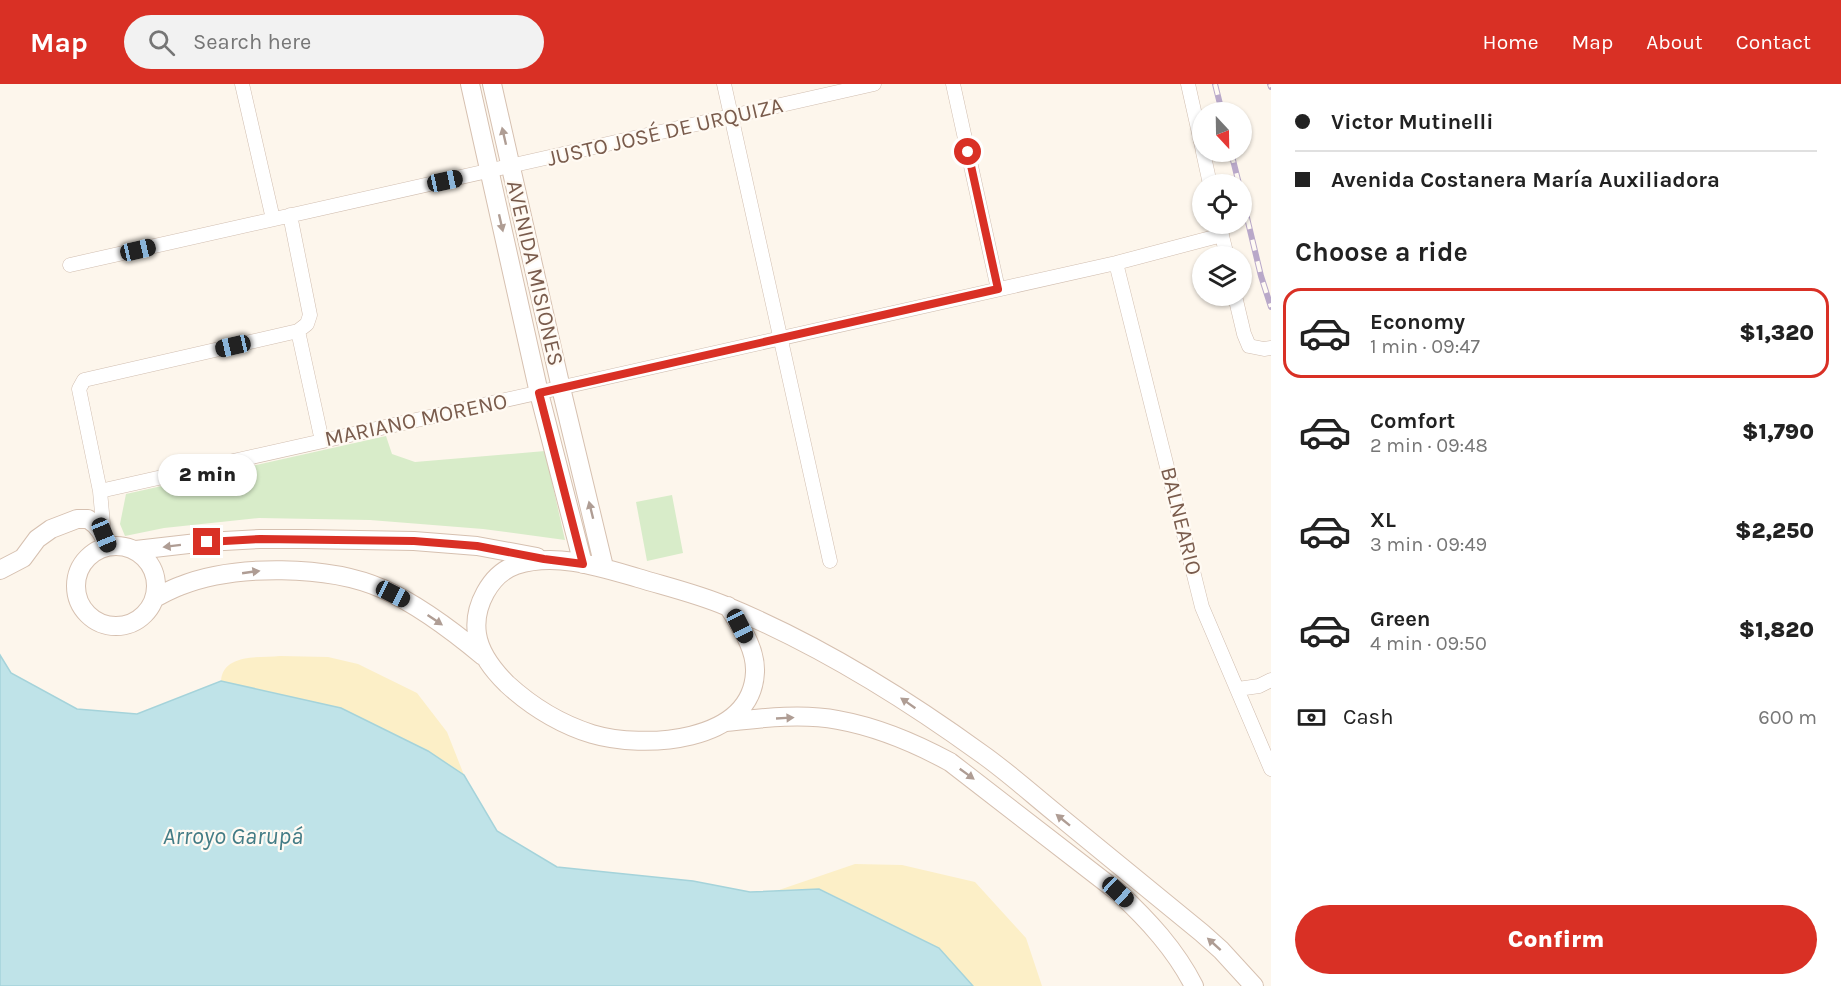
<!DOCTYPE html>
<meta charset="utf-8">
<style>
body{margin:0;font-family:Karla,sans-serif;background:#f2f2f2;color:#222;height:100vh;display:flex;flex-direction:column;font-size:22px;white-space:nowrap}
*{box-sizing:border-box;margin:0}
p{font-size:20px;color:#767676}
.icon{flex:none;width:33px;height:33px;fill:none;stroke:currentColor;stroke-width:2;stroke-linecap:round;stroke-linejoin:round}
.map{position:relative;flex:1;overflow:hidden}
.side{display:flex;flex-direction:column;background:#fff;width:570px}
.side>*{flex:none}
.banner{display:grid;align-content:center;height:132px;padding:0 24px;background:#fff}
.needle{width:39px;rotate:158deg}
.tools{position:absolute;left:1192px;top:18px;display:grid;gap:12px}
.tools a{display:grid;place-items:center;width:60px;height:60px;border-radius:50%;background:#fff;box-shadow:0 2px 4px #0004;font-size:30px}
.end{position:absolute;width:27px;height:27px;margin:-14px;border:8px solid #d93025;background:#fff;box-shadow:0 0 0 3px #fff}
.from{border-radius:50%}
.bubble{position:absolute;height:42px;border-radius:21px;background:#fff;box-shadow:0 2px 4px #0004;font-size:20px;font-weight:800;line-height:42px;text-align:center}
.car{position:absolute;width:18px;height:36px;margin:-18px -9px;border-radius:8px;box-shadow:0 0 4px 2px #0007;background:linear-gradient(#222 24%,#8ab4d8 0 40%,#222 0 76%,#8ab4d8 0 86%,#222 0)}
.banner b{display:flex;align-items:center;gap:21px;height:57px;font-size:22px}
.banner b+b{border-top:2px solid #e0e0e0}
.banner i{width:15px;height:15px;background:#222}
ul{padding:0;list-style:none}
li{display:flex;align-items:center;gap:18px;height:90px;margin:0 12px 9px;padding:0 12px;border:3px solid transparent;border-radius:18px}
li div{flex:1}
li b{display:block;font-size:22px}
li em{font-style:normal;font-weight:800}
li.selected{border-color:#d93025}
li>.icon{width:54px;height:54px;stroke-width:1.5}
h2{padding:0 24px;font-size:27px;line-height:72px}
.pay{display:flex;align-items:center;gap:15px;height:66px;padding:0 24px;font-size:22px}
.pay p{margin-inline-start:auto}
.button{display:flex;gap:12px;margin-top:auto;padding:12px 24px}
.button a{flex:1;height:69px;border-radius:36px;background:#d93025;color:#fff;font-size:24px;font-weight:800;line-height:69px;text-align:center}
header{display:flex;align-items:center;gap:36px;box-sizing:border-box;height:84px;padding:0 30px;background:#d93025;color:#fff}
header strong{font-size:28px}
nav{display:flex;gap:33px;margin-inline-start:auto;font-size:21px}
.search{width:420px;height:54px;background:#f2f2f2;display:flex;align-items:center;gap:15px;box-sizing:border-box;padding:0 21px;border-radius:33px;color:#767676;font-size:22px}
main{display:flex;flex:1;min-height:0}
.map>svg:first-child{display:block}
</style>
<header>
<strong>Map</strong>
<div class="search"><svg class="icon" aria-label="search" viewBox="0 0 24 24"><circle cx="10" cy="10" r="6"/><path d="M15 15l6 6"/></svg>Search here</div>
<nav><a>Home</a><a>Map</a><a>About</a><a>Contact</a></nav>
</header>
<main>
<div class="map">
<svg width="1271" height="902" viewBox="0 0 1271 902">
<rect width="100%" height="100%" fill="#fdf6ec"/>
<path fill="#d8ecc9" d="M386,352L392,370L415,378L545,367L565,456L483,445L370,436L259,434L164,444L125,452L120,440L126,410Z
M672,411L683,469L647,477L636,418Z"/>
<path fill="#fcefc7" d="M280,572L328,573L358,580L417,609L447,648L464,691L428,667L341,624L221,597C223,569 260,574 280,572Z
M855,780L902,781L975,798L1026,854L1042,902H973L939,864L820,805L779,806Z"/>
<path fill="#bfe3e8" stroke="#a5d3da" stroke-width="1.5" d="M0,571L11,589L77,625L137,630L221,597L341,624L428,667L464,691L497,747L557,783L693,797L750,808L819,805L939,864L973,902H0Z"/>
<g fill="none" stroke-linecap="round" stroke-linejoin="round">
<g stroke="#d1beb0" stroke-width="15">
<path id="street" d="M242,0L273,135
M724,0L830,477
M953,0L998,205
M1188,0L1203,67
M1203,68L1210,100
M290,131L310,231L307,240L298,247L322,357
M1219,140L1227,172
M1116,179L1202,523L1271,685
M70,181L874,0
M1235,212L1244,250L1249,262L1264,265L1271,264
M100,407L1116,179L1222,151
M104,451L100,407L79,305L84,296L298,247
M1238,605L1259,602L1271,596"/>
</g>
<g stroke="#d6c0b0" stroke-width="20">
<path id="secondary" d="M470,0L539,309L583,480
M492,0L561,304L604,483
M76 502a40 40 0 1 1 80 0a40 40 0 1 1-80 0Z
M136,466L206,458L260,455H305L414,457L477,462L537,473
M0,486L23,474L37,455L51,445L77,435H88C99,442 103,450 108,462
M155,514C163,510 171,505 180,502C235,480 329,481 383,505C419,521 453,547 483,572
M728,522C740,542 756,564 755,588C752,660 642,665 592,650C560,640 531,622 507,600C493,586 480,570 477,550C473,523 490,490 516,481C556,468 600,483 638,494C668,503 698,510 726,522C818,560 902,612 982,670C1009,689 1034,712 1059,732C1107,771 1154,810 1202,849L1221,866L1254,902
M726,638C762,634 802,629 838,636C877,643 915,659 950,678L1118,808C1148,836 1175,865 1194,902"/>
</g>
<use href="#street" stroke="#fff" stroke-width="14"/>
<use href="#secondary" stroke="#fff" stroke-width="18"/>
<g stroke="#b9a8c9" stroke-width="6">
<path id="rail" d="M1215,0L1222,28
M1270,0L1271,3
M1231,68L1239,100
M1242,113L1261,192L1271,223"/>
</g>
<use href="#rail" stroke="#fffaf3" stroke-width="4" stroke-dasharray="11" stroke-linecap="butt"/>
</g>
<defs><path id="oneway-solid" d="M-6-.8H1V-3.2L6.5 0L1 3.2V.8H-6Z" transform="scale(1.5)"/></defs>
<g fill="#af9d94">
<use href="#oneway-solid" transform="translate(504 52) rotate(-103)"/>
<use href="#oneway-solid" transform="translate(501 139) rotate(77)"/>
<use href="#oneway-solid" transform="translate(591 426) rotate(-104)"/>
<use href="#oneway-solid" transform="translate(172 462) rotate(173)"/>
<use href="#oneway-solid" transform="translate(251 488) rotate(-8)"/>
<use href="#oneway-solid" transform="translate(435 536) rotate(34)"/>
<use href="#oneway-solid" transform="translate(908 619) rotate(-145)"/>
<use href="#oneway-solid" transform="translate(785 634) rotate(-3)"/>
<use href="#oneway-solid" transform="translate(967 690) rotate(36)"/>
<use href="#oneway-solid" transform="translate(1063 736) rotate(-141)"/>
<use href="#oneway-solid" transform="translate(1214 860) rotate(-138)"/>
</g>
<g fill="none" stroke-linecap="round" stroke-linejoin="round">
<path stroke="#d93025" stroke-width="8" d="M207,458L260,455L414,457L477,462L544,475L583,480L539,309L998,205L968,68"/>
</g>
<g text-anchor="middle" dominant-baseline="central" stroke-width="4.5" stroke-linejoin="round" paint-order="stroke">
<g font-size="22" fill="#7a5c4d" stroke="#fffaf3">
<text transform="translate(665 48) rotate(-13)">JUSTO JOSÉ DE URQUIZA</text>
<text transform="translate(535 189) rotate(77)">AVENIDA MISIONES</text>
<text transform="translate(416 336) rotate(-12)">MARIANO MORENO</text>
<text transform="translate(1181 437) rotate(76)">BALNEARIO</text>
</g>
<g font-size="24" font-style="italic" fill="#437c86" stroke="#fffaf3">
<text x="233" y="752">Arroyo Garupá</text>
</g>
</g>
</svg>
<div class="tools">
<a><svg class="needle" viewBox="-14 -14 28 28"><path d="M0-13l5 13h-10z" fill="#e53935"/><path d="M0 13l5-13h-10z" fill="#767676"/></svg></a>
<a><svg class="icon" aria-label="locate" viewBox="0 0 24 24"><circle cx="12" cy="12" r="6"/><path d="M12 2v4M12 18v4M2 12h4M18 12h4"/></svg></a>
<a><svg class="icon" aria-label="layers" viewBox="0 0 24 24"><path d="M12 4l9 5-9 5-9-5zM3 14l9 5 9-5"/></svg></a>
</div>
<i class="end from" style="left:968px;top:68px"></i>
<i class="end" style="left:207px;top:458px"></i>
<div class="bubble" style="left:158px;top:370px;width:99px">2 min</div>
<i class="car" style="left:445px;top:97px;rotate:78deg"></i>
<i class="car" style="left:138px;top:166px;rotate:77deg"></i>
<i class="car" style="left:233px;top:262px;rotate:257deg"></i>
<i class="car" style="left:104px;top:451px;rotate:158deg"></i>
<i class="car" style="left:393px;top:510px;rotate:117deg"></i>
<i class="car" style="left:740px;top:542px;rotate:153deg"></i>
<i class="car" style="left:1118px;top:808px;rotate:133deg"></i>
</div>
<section class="side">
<div class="banner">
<b><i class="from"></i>Victor Mutinelli</b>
<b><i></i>Avenida Costanera María Auxiliadora</b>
</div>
<h2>Choose a ride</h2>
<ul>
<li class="selected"><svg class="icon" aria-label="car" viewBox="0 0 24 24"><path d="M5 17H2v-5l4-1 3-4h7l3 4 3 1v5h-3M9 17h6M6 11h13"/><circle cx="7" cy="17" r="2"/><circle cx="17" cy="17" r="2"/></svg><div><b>Economy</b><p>1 min · 09:47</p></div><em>$1,320</em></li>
<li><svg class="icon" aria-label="car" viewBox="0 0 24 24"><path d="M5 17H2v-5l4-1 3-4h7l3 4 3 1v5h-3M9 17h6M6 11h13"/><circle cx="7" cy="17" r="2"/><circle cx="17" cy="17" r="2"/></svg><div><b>Comfort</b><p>2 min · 09:48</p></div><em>$1,790</em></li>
<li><svg class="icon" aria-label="car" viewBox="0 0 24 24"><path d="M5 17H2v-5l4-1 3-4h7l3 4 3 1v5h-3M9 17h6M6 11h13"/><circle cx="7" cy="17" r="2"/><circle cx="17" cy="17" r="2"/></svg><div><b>XL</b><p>3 min · 09:49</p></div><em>$2,250</em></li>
<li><svg class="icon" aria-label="car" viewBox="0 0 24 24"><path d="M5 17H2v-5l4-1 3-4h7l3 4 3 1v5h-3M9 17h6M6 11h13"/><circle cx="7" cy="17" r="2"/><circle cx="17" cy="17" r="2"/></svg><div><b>Green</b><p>4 min · 09:50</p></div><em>$1,820</em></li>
</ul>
<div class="pay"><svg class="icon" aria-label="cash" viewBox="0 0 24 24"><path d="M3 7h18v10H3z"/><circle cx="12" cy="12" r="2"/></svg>Cash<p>600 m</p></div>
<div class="button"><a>Confirm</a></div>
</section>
</main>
